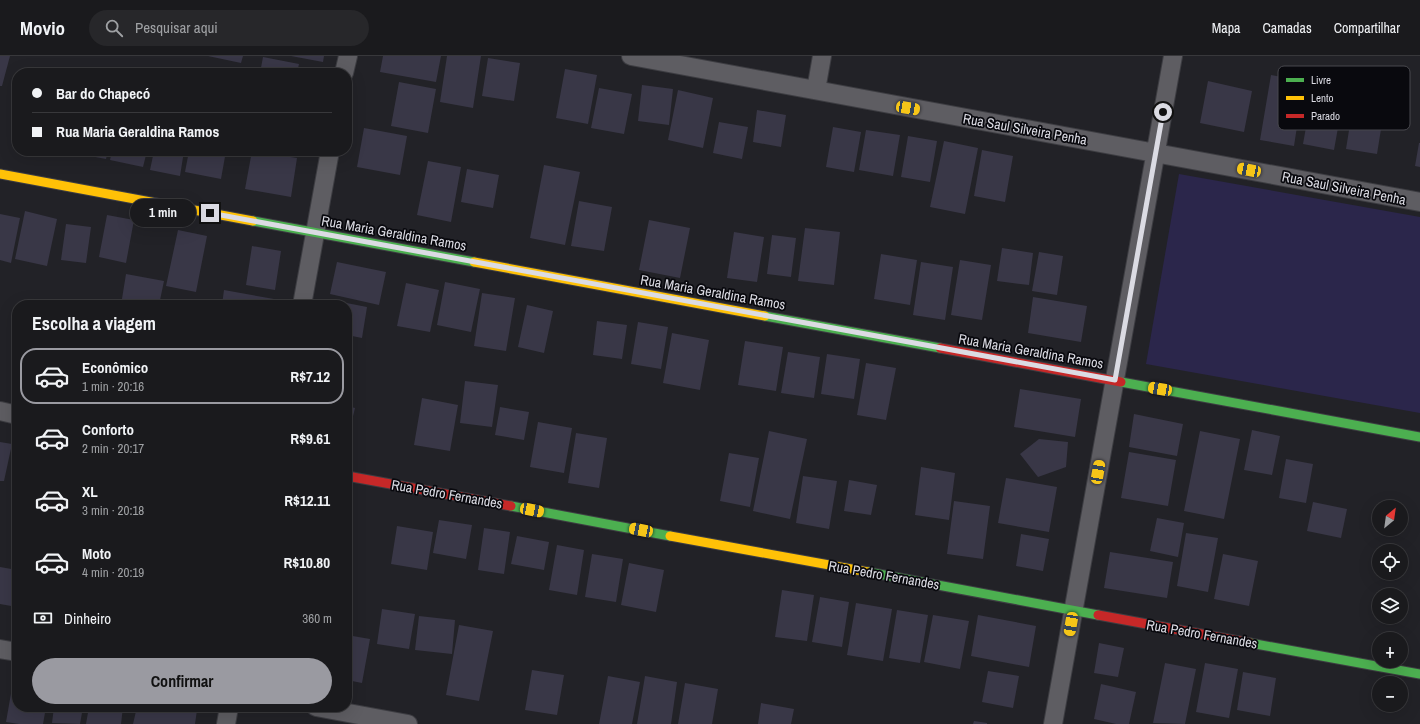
<!DOCTYPE html>
<html lang="pt">
<meta charset="utf-8">
<style>
body{margin:0;font-family:"Archivo Narrow",sans-serif;background:#27272a;color:#f1f3f6;height:100vh;display:flex;flex-direction:column;font-size:15px;white-space:nowrap}
*{box-sizing:border-box;margin:0}
p{font-size:13px;color:#9fa1a4}
.icon{flex:none;width:22px;height:22px;fill:none;stroke:currentColor;stroke-width:2;stroke-linecap:round;stroke-linejoin:round}
.map{position:relative;flex:1;overflow:hidden}
.panel{position:absolute;left:12px;top:244px;width:340px;height:412px;display:flex;flex-direction:column;background:#1a1a1d;border-radius:16px;box-shadow:0 4px 16px #0002,0 0 0 1px #38383b}
.panel>*{flex:none}
.top-card{position:absolute;left:12px;top:12px;width:340px;height:88px;border-radius:16px;box-shadow:0 4px 16px #0002,0 0 0 1px #38383b;display:grid;align-content:center;height:88px;padding:0 20px;background:#1a1a1d}
.needle{width:26px;rotate:29deg}
.controls{position:absolute;left:1372px;top:444px;display:grid;gap:8px}
.controls a{display:grid;place-items:center;width:36px;height:36px;border-radius:50%;background:#1a1a1d;box-shadow:0 4px 16px #0002,0 0 0 1px #38383b;font-size:20px}
.end{position:absolute;width:18px;height:18px;margin:-9px;border:5px solid #dbdbe3;background:#111;box-shadow:0 0 0 2px #111}
.from{border-radius:50%}
.bubble{position:absolute;height:28px;border-radius:14px;background:#1a1a1d;box-shadow:0 4px 16px #0002,0 0 0 1px #38383b;font-size:13px;font-weight:700;line-height:28px;text-align:center}
.car{position:absolute;width:12px;height:24px;margin:-12px -6px;border-radius:5px;box-shadow:0 0 3px 1px #0007;background:linear-gradient(#f5c518 24%,#345 0 40%,#f5c518 0 76%,#345 0 86%,#f5c518 0)}
.top-card b{display:flex;align-items:center;gap:14px;height:38px;font-size:15px}
.top-card b+b{border-top:1px solid #38383b}
.top-card i{width:10px;height:10px;background:#f1f3f6}
ul{padding:0;list-style:none}
li{display:flex;align-items:center;gap:12px;height:56px;margin:0 8px 6px;padding:0 12px;border:2px solid transparent;border-radius:16px}
li div{flex:1}
li b{display:block;font-size:15px}
li em{font-style:normal;font-weight:700}
li.active{border-color:#9a9aa1}
li>.icon{width:36px;height:36px;stroke-width:1.5}
h2{padding:0 20px;font-size:18px;line-height:48px}
.pay{display:flex;align-items:center;gap:10px;height:44px;padding:0 20px;font-size:15px}
.pay p{margin-inline-start:auto}
.action{display:flex;gap:8px;margin-top:auto;padding:8px 20px}
.action a{flex:1;height:46px;border-radius:24px;background:#9a9aa1;color:#111;font-size:16px;font-weight:700;line-height:46px;text-align:center}
header{display:flex;align-items:center;gap:24px;box-sizing:border-box;height:56px;padding:0 20px;background:#1a1a1d;border-bottom:1px solid #38383b}
header strong{font-size:19px}
nav{display:flex;gap:22px;margin-inline-start:auto;font-size:14px}
.search{width:280px;height:36px;background:#27272a;display:flex;align-items:center;gap:10px;box-sizing:border-box;padding:0 14px;border-radius:22px;color:#9fa1a4;font-size:15px}
.map>svg:first-child{display:block}
</style>
<header>
<strong>Movio</strong>
<div class="search"><svg class="icon" aria-label="search" viewBox="0 0 24 24"><circle cx="10" cy="10" r="6"/><path d="M15 15l6 6"/></svg>Pesquisar aqui</div>
<nav><a>Mapa</a><a>Camadas</a><a>Compartilhar</a></nav>
</header>
<div class="map">
<svg width="1420" height="668" viewBox="0 0 1420 668">
<rect width="100%" height="100%" fill="#222227"/>
<path fill="#2b264b" d="M1179,118L1420,161V357L1146,308Z"/>
<path fill="#393747" d="M0,0H10L2,30H0Z
M208,0H243L241,7Z
M291,0H324L323,6Z
M383,0H441L436,26L380,16Z
M447,0H481L473,52L440,46Z
M263,1L299,8L297,17H260Z
M488,2L520,7L514,45L482,40Z
M565,13L597,19L588,68L556,62Z
M1271,19L1304,25L1294,90L1260,84Z
M1208,25L1252,35L1244,76L1200,67Z
M399,26L436,33L428,77L391,70Z
M642,29L673,33L669,69L638,65Z
M599,32L632,38L624,78L591,72Z
M1313,32L1344,38L1334,94L1303,88Z
M678,34L713,42L703,92L668,84Z
M1355,37L1386,42L1377,98L1346,93Z
M757,54L786,59L781,91L753,86Z
M719,66L748,71L742,103L713,97Z
M833,71L861,76L854,116L826,111Z
M364,72L407,80L400,119L357,111Z
M866,74L900,79L893,120L859,114Z
M908,80L937,85L930,126L901,121Z
M944,85L978,92L965,158L930,151Z
M1419,87H1420V111L1415,110Z
M982,94L1013,100L1005,146L974,140Z
M75,95H108L106,103L74,97Z
M112,95H147L143,111L110,104Z
M154,95H184L180,120L150,114Z
M189,95H226L221,123L185,116Z
M252,95L297,102L291,141L245,133Z
M428,105L461,111L451,166L417,159Z
M544,109L580,116L565,189L530,182Z
M467,113L499,119L493,152L461,146Z
M579,145L612,151L604,195L571,190Z
M25,155L57,163L47,210L15,203Z
M0,158L20,162L11,207L0,204Z
M107,159L134,164L126,207L99,201Z
M649,164L690,172L680,222L639,214Z
M66,168L91,171L86,207L61,204Z
M805,172L840,176L834,229L798,225Z
M178,174L207,180L196,236L166,230Z
M734,176L764,181L757,226L727,222Z
M772,179L796,182L791,221L767,218Z
M252,190L281,195L275,234L246,229Z
M1002,192L1033,197L1029,229L997,225Z
M1039,196L1063,200L1057,239L1032,235Z
M881,198L917,204L910,249L874,243Z
M960,204L991,209L982,264L951,259Z
M337,206L386,216L379,249L330,238Z
M921,206L953,211L945,264L913,259Z
M126,218L164,225L159,249H121Z
M445,226L480,233L471,276L437,269Z
M406,227L439,234L430,276L397,270Z
M224,234L274,243L273,249H222Z
M482,237L515,242L506,295L474,290Z
M1033,241L1087,250L1081,286L1028,277Z
M326,243L367,251L362,282L347,279V249H325Z
M527,249L553,255L544,297L518,291Z
M597,265L627,269L622,303L593,299Z
M638,266L668,271L661,313L631,308Z
M672,277L709,284L700,334L663,327Z
M745,285L783,291L776,335L738,329Z
M788,296L820,301L814,342L781,337Z
M827,298L860,303L854,343L821,338Z
M866,307L896,312L886,364L857,359Z
M465,325L498,329L492,371L460,367Z
M1020,333L1081,343L1075,381L1014,371Z
M422,342L458,349L450,395L414,389Z
M347,350L355,352L348,381L347,380Z
M500,351L529,356L524,384L495,379Z
M1134,358L1183,368L1177,400L1129,391Z
M538,366L572,372L564,417L530,411Z
M1252,374L1280,380L1272,419L1244,414Z
M769,375L807,383L790,463L753,455Z
M1200,375L1240,383L1224,463L1184,455Z
M576,377L607,382L599,432L568,427Z
M1039,383L1068,386L1066,411L1038,421L1020,398Z
M0,386L12,388L4,425H0Z
M1129,396L1176,404L1168,450L1121,442Z
M729,397L759,402L750,451L720,445Z
M1286,403L1313,408L1306,447L1279,442Z
M921,411L955,417L949,464L915,459Z
M803,420L837,425L829,473L796,467Z
M1006,422L1057,431L1049,476L998,467Z
M849,424L877,429L871,459L844,455Z
M954,445L990,450L983,503L947,498Z
M1313,446L1347,453L1341,482L1307,475Z
M1157,462L1184,467L1178,501L1150,495Z
M439,464L472,469L466,503L433,497Z
M397,470L433,476L427,514L391,508Z
M484,472L510,476L504,518L478,514Z
M1186,477L1218,482L1208,536L1177,530Z
M1021,478L1049,483L1043,515L1016,510Z
M517,480L549,486L544,514L511,508Z
M557,489L584,494L577,539L549,534Z
M1110,496L1173,506L1167,542L1104,532Z
M592,498L623,503L616,546L585,541Z
M1223,498L1258,505L1249,550L1214,543Z
M629,507L664,514L656,556L621,549Z
M0,511L17,514V551L0,548Z
M782,534L814,539L807,585L775,581Z
M820,541L849,546L842,591L812,586Z
M856,547L892,553L883,605L847,599Z
M382,553L415,558L409,593L377,588Z
M897,554L928,559L920,607L889,602Z
M933,559L969,565L960,613L924,606Z
M978,559L1036,570L1029,611L971,600Z
M419,560L455,564L452,598L415,594Z
M459,569L493,575L479,645L446,639Z
M347,579L370,583L362,627L347,624Z
M1099,587L1124,592L1118,621L1094,617Z
M1165,607L1196,613L1185,668L1153,667Z
M1205,607L1238,613L1229,662L1196,656Z
M532,614L564,619L557,659L525,654Z
M988,615L1019,620L1013,652L982,646Z
M1243,616L1276,622L1270,660L1237,654Z
M608,620L640,626L632,668H599Z
M645,620L677,626L671,668H637Z
M13,626H17V651H46L43,668H19L6,666Z
M685,627L718,633L712,668H678Z
M1101,628L1136,636L1129,668H1116L1094,663Z
M761,647L794,653L791,668H758Z
M54,651H83L80,668L52,667Z
M89,651H123L121,668H86Z
M137,651H180L197,654L195,668H133Z
M974,665L987,667V668H973Z"/>
<g fill="none" stroke-linecap="round" stroke-linejoin="round">
<g stroke="#3d3d42" stroke-width="20">
<path id="street" d="M631,0L1420,146
M344,17L348,0
M816,34L822,0
M302,249L330,95
M0,355L17,359
M0,593L17,596
M316,651L408,668
M226,668L229,651
M1053,668L1173,0"/>
</g>
<g stroke="#3d3d42" stroke-width="11">
<path id="fast" d="M253,165L474,206
M765,260L940,292
M1121,326L1420,381
M511,450L670,480
M868,516L1098,559
M1250,587L1420,618"/>
</g>
<g stroke="#3d3d42" stroke-width="11">
<path id="slow" d="M0,118L253,165
M474,206L765,260
M670,480L868,516"/>
</g>
<g stroke="#3d3d42" stroke-width="11">
<path id="jam" d="M940,292L1121,326
M347,420L511,450
M1098,559L1250,587"/>
</g>
<use href="#street" stroke="#5e5d62" stroke-width="18"/>
<use href="#fast" stroke="#4caf50" stroke-width="9"/>
<use href="#slow" stroke="#ffc107" stroke-width="9"/>
<use href="#jam" stroke="#c62828" stroke-width="9"/>
</g>
<g fill="none" stroke-linecap="round" stroke-linejoin="round">
<path stroke="#dbdbe3" stroke-width="5" d="M210,157L1115,324L1163,56"/>
</g>
<g text-anchor="middle" dominant-baseline="central" stroke-width="3.5" stroke-linejoin="round" paint-order="stroke">
<g font-size="14" fill="#dbdbe3" stroke="#09090e">
<text transform="translate(1025 73) rotate(10)">Rua Saul Silveira Penha</text>
<text transform="translate(1344 132) rotate(11)">Rua Saul Silveira Penha</text>
<text transform="translate(394 177) rotate(10)">Rua Maria Geraldina Ramos</text>
<text transform="translate(713 236) rotate(10)">Rua Maria Geraldina Ramos</text>
<text transform="translate(1031 295) rotate(10)">Rua Maria Geraldina Ramos</text>
<text transform="translate(447 438) rotate(10)">Rua Pedro Fernandes</text>
<text transform="translate(884 519) rotate(10)">Rua Pedro Fernandes</text>
<text transform="translate(1202 578) rotate(10)">Rua Pedro Fernandes</text>
</g>
</g>
<rect x="1278" y="10" width="132" height="64" rx="6" fill="#09090e" stroke="#48484e" stroke-width="1"/>
<rect x="1286" y="22" width="18" height="4" fill="#4caf50"/>
<rect x="1286" y="40" width="18" height="4" fill="#ffc107"/>
<rect x="1286" y="58" width="18" height="4" fill="#c62828"/>
<g font-size="11" fill="#dbdbe3">
<text x="1311" y="28">Livre</text>
<text x="1311" y="46">Lento</text>
<text x="1311" y="64">Parado</text>
</g>
</svg>
<div class="controls">
<a><svg class="needle" viewBox="-14 -14 28 28"><path d="M0-13l5 13h-10z" fill="#e53935"/><path d="M0 13l5-13h-10z" fill="#9fa1a4"/></svg></a>
<a><svg class="icon" aria-label="locate" viewBox="0 0 24 24"><circle cx="12" cy="12" r="6"/><path d="M12 2v4M12 18v4M2 12h4M18 12h4"/></svg></a>
<a><svg class="icon" aria-label="layers" viewBox="0 0 24 24"><path d="M12 4l9 5-9 5-9-5zM3 14l9 5 9-5"/></svg></a>
<a>+</a>
<a>−</a>
</div>
<i class="end from" style="left:1163px;top:56px"></i>
<i class="end" style="left:210px;top:157px"></i>
<div class="bubble" style="left:130px;top:143px;width:66px">1 min</div>
<i class="car" style="left:908px;top:52px;rotate:100deg"></i>
<i class="car" style="left:1249px;top:114px;rotate:281deg"></i>
<i class="car" style="left:1160px;top:333px;rotate:280deg"></i>
<i class="car" style="left:1098px;top:416px;rotate:10deg"></i>
<i class="car" style="left:532px;top:454px;rotate:101deg"></i>
<i class="car" style="left:641px;top:474px;rotate:281deg"></i>
<i class="car" style="left:1071px;top:568px;rotate:190deg"></i>
<div class="top-card">
<b><i class="from"></i>Bar do Chapecó</b>
<b><i></i>Rua Maria Geraldina Ramos</b>
</div>
<section class="panel">
<h2>Escolha a viagem</h2>
<ul>
<li class="active"><svg class="icon" aria-label="car" viewBox="0 0 24 24"><path d="M5 17H2v-5l4-1 3-4h7l3 4 3 1v5h-3M9 17h6M6 11h13"/><circle cx="7" cy="17" r="2"/><circle cx="17" cy="17" r="2"/></svg><div><b>Econômico</b><p>1 min · 20:16</p></div><em>R$7.12</em></li>
<li><svg class="icon" aria-label="car" viewBox="0 0 24 24"><path d="M5 17H2v-5l4-1 3-4h7l3 4 3 1v5h-3M9 17h6M6 11h13"/><circle cx="7" cy="17" r="2"/><circle cx="17" cy="17" r="2"/></svg><div><b>Conforto</b><p>2 min · 20:17</p></div><em>R$9.61</em></li>
<li><svg class="icon" aria-label="car" viewBox="0 0 24 24"><path d="M5 17H2v-5l4-1 3-4h7l3 4 3 1v5h-3M9 17h6M6 11h13"/><circle cx="7" cy="17" r="2"/><circle cx="17" cy="17" r="2"/></svg><div><b>XL</b><p>3 min · 20:18</p></div><em>R$12.11</em></li>
<li><svg class="icon" aria-label="car" viewBox="0 0 24 24"><path d="M5 17H2v-5l4-1 3-4h7l3 4 3 1v5h-3M9 17h6M6 11h13"/><circle cx="7" cy="17" r="2"/><circle cx="17" cy="17" r="2"/></svg><div><b>Moto</b><p>4 min · 20:19</p></div><em>R$10.80</em></li>
</ul>
<div class="pay"><svg class="icon" aria-label="cash" viewBox="0 0 24 24"><path d="M3 7h18v10H3z"/><circle cx="12" cy="12" r="2"/></svg>Dinheiro<p>360 m</p></div>
<div class="action"><a>Confirmar</a></div>
</section>
</div>
